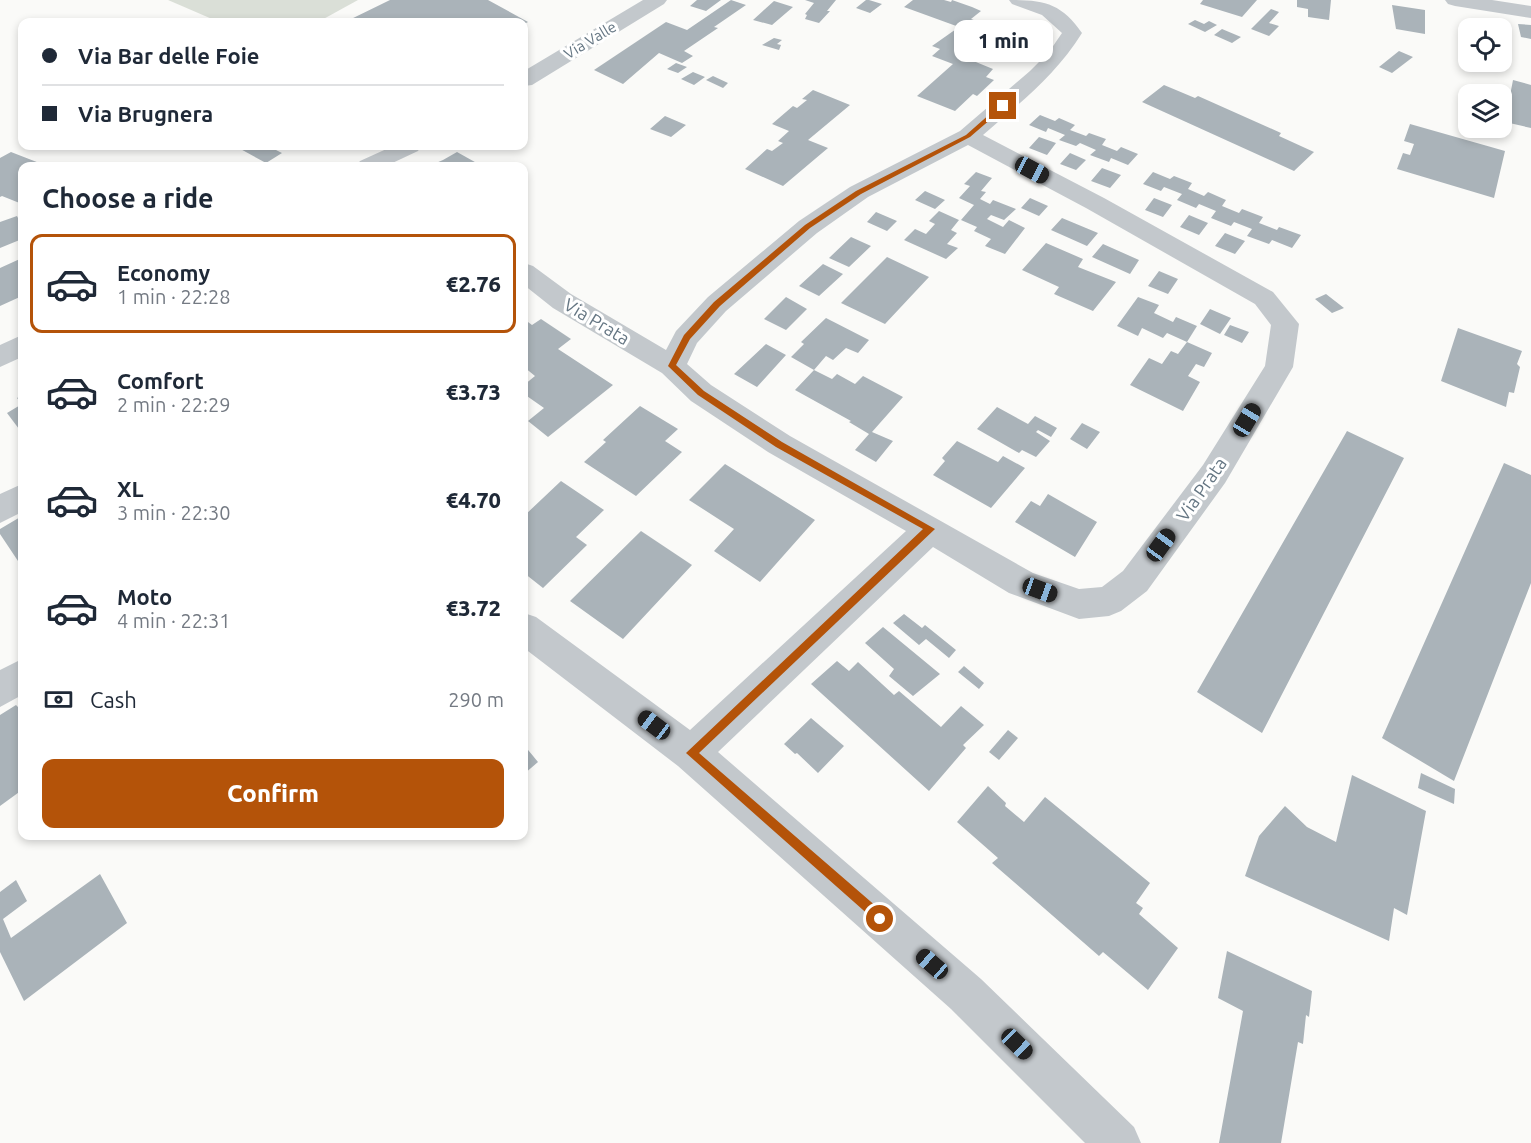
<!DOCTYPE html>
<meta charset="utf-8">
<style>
body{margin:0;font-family:Ubuntu,sans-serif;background:#f2f2f3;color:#1f2937;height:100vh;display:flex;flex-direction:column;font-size:22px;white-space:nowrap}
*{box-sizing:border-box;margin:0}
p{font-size:20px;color:#747a83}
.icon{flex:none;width:33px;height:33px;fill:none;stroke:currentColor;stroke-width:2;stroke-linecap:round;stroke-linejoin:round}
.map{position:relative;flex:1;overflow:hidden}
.panel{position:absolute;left:18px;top:162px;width:510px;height:678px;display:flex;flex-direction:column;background:#fff;border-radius:12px;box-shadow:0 3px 9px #0003}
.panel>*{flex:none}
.guide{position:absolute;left:18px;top:18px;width:510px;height:132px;border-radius:12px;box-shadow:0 3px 9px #0003;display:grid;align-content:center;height:132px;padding:0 24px;background:#fff}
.tools{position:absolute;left:1458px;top:18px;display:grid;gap:12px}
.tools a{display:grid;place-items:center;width:54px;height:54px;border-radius:12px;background:#fff;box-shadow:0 3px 9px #0003;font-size:30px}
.end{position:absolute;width:27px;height:27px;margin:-14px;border:8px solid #b45309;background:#fff;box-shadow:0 0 0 3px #fff}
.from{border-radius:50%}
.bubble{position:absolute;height:42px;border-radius:12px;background:#fff;box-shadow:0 3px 9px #0003;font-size:20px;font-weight:800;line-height:42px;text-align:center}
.car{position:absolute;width:18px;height:36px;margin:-18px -9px;border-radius:8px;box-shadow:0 0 4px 2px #0007;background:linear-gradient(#222 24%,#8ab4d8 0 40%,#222 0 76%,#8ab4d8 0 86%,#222 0)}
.guide b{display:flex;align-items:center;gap:21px;height:57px;font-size:22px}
.guide b+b{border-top:2px solid #e0e1e3}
.guide i{width:15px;height:15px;background:#1f2937}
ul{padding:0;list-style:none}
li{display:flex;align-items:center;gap:18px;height:99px;margin:0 12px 9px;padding:0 12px;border:3px solid transparent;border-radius:12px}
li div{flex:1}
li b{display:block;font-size:22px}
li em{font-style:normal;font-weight:800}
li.current{border-color:#b45309}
li>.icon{width:54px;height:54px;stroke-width:1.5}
h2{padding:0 24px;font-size:27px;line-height:72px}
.pay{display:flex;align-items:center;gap:15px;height:66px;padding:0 24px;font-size:22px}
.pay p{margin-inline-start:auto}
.button{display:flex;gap:12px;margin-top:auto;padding:12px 24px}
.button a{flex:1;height:69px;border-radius:12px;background:#b45309;color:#fff;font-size:24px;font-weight:800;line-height:69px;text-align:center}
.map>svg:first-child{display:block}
</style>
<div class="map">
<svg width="1531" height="1143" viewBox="0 0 1531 1143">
<rect width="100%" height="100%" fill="#fafaf8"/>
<path fill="#dadfd7" d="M168,0H358L318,22H219Z"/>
<path fill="#aab3b9" d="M390,0H488L528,22L524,24L345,22Z
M697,0H721L706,11L690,6Z
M731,0L746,5L714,27L718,28L684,51L693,56L682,63L659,53L623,84L594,70L666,22L687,30Z
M805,0H836L827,11H830L819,23L805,19L807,15L805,14L814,3Z
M866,0H869L882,4L870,13L856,8Z
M913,0H944L951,2L952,0L972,7L981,11L971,19L1006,32L971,60L993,69L986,77L994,80L977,96L973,94L955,111L917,96L953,64L932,56L940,49L932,46L959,27L904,7Z
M1203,0H1257L1242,17L1200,4Z
M1297,0H1331L1329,20L1308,17V9L1297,7Z
M774,1L793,7L772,25L753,20Z
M1392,5L1425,10V34L1396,29Z
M1271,9L1279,12L1269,23L1279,26L1269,36L1251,29Z
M1195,20L1204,24L1209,21L1217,25L1205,32L1188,24Z
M1518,24L1531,25V39L1521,37Z
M1222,29L1241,37L1232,43L1214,35Z
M774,38L782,40L777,44L781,45L779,50L762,45Z
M1399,51L1413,57L1392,73L1379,67Z
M676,63L687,67L678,73L667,69Z
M693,72L705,77L694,85L681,79Z
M713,76L728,83L723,88L706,80Z
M1513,80L1531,85V128L1505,122Z
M1164,85L1195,98L1198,96L1281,133L1279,136L1314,152L1294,171L1142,102Z
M813,90L850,105L808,140L828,148L783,186L745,169L767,149L772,151L783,143L778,141L789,131L772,124L793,106L797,108L807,100L802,99Z
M1040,115L1055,121L1059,118L1075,125L1070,130L1086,136L1089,133L1106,139L1102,145L1117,151L1121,147L1138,154L1128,165L1111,158L1109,162L1090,155L1096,150L1080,143L1076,146L1059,140L1065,135L1048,128L1046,132L1029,125Z
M665,116L686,125L671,137L650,129Z
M1410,124L1505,151L1494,198L1397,169L1403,153L1410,155L1414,144L1404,141Z
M1039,137L1056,143L1047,155L1029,148Z
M235,146H268L282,153L266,163Z
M11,152L47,166H22V204L2,196L0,197V158Z
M457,152L482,166H429L443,160Z
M1070,153L1086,160L1076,170L1060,164Z
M1102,168L1121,175L1110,188L1091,181Z
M976,172L992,178L981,191L986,192L980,199L990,204L993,200L1016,209L1004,220L991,215L987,219L1003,227L1009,220L1025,228L1005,254L985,246L991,239L974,231L977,227L961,220L974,205L959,198L970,186L964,184Z
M1153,172L1170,179L1174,176L1192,183L1188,189L1204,196L1208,192L1226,200L1222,206L1239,213L1242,209L1263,217L1259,223L1277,230L1279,227L1301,235L1292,248L1272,240L1269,244L1247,236L1252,229L1234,222L1231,226L1211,218L1216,211L1199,204L1196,208L1177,200L1182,194L1164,187L1161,191L1143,184Z
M925,191L945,200L935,209L915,200Z
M1030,198L1048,206L1039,216L1021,208Z
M1154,198L1172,205L1163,217L1145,210Z
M939,211L959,220L951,230L957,233L947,244L958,248L946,259L904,240L915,229L926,234L935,224L929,221Z
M876,212L897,221L887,231L867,222Z
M1189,215L1208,223L1199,235L1180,227Z
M17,216L22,226V239L0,248V222Z
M1062,218L1098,233L1087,246L1051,230Z
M1225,233L1245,241L1235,254L1215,246Z
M851,237L871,246L849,267L829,258Z
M1046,243L1083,259L1078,267L1116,282L1093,311L1054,294L1059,287L1022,270Z
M1103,244L1139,260L1130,274L1092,257Z
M887,257L929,277L885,324L841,303Z
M22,258V296L0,306V268Z
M823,264L843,274L819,296L799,286Z
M1159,271L1178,279L1168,294L1148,286Z
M1326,294L1344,308L1332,313L1315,299Z
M786,297L807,309L786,330L764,319Z
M1138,297L1159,305L1154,313L1173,322L1176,317L1197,326L1187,342L1167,333L1163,338L1142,328L1138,336L1117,326Z
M1210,309L1231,318L1220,334L1200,324Z
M826,318L869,340L858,353L846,348L833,360L826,356L814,370L791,357L804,344L801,342Z
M524,319L532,325L541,319L571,339L558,349L613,385L548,437L528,421L544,408L524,394V385L535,376L524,367Z
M1230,325L1249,332L1242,343L1224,335Z
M1458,328L1522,351L1517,364L1520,367L1514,393L1509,392L1506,407L1441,381Z
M1187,342L1212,353L1204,367L1196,364L1188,376L1200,382L1183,411L1130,385L1149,358L1162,364L1171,351L1178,354Z
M766,344L786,355L757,387L734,374Z
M814,370L832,379L837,374L855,384L863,376L903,397L872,432L893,441L876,462L855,450L869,434L849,422L851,421L795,390Z
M22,395V433L7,413L22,404L17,398Z
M640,406L678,429L665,441L682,452L636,496L584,462L606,442L603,440Z
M997,407L1028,424L1035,416L1057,428L1051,437L1038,430L1036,432L1050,441L1036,457L1022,450L1019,453L977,429Z
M1082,423L1100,432L1087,449L1070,439Z
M1347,431L1404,458L1262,733L1197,692Z
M957,441L998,462L1003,456L1025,468L991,508L933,475L945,461L942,458Z
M1504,463L1531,475V583L1454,781L1382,738Z
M725,464L815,520L760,582L714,551L734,529L689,500Z
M561,481L604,510L576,537L587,545L543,588L524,573V516Z
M1048,494L1097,522L1075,557L1015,522L1031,501L1040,506Z
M22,516V567L0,534V529Z
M641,531L692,565L623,639L570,601Z
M904,614L922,628L925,625L956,650L949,658L926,639L919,645L893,623Z
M883,627L940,674L913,696L889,676L894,669L865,643Z
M837,661L849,671L858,662L894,695L899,691L941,727L961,706L984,725L963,745L966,748L929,791L811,684Z
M964,666L984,683L979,689L958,672Z
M16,705L22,711V790L0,806V715Z
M811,718L844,746L818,773L797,753L795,754L784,744Z
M1008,730L1018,738L999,760L989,752Z
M524,745L538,762L524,774Z
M1421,773L1455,789L1454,804L1418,788Z
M1352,775L1426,811L1407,915L1394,908L1389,941L1245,876L1259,836L1285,806L1307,827L1336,842Z
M988,786L1006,803L1005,806L1024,822L1045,797L1150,883L1136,903L1143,908L1139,914L1178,948L1148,990L1103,952L1099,956L992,863L998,858L957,822Z
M100,874L127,923L24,1001L0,952V892L16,880L27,901L3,919L11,938Z
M1227,951L1312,991L1309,1017L1306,1015L1303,1044L1298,1042L1281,1143H1219L1243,1011L1218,998Z"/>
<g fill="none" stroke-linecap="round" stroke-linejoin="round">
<path fill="#c3c8cc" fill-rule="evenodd" d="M643,0H667L664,4L532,85L524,86V71Z
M1009,0C1044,0 1061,3 1082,33C1055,76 1021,102 983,135L1104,198L1273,292L1299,324L1293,367L1225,483L1147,591L1121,611L1109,616L1079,619L1009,593L933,547L718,752L981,979L1134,1127L1141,1143H1085L951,1009L678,766L524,648V613L536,617L690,730L906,531L768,452L691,401L662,373L553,308L524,285V263L533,266L571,294L666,350L676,331L708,297L799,221L850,187L960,131L1030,71L1049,52L1062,33L1042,15L1012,4ZM968,145L1086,208L1255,304L1271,325L1265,366L1203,465L1123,571L1102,587L1079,589L1033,573L790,436L711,385L687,364L697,343L726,311L817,233L868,197Z
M1445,0H1492L1531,6V18L1455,6L1448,4Z
M393,146H421L418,151L386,166H356L360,161Z
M22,335V357L0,367V345Z
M22,484V512L0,523V494Z
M22,659V695L0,707V670Z"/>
</g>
<path fill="#b45309" d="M1000,105L1006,106L970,137L861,194L810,228L720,306L690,339L676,365L704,391L782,442L935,529L699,753L885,914L886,919L880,925L686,753L923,529L776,447L698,395L668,366L684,335L714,302L805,225L856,191L966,135Z"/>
<g text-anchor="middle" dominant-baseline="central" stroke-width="6" stroke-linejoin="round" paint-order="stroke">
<g font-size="15" fill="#657683" stroke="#fff">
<text transform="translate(590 40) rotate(-31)">Via Valle</text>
</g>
<g font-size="18" fill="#657683" stroke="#fff">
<text transform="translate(597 321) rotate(31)">Via Prata</text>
<text transform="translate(1201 489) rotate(-55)">Via Prata</text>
</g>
</g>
</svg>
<div class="tools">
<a><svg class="icon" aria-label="locate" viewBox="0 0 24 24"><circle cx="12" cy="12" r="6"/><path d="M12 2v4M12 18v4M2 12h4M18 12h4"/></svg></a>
<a><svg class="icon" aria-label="layers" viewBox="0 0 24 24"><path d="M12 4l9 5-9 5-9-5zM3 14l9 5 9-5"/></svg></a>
</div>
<i class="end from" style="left:880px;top:919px"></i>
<i class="end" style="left:1003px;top:106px"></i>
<div class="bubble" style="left:954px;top:20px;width:99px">1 min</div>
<i class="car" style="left:1032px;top:170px;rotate:118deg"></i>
<i class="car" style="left:1247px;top:420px;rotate:31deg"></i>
<i class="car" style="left:1161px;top:545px;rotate:36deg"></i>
<i class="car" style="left:1040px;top:590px;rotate:110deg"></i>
<i class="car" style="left:654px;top:725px;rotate:307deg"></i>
<i class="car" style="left:932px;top:964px;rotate:311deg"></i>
<i class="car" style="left:1017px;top:1044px;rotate:134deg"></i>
<div class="guide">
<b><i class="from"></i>Via Bar delle Foie</b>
<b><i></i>Via Brugnera</b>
</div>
<section class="panel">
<h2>Choose a ride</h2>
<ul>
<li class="current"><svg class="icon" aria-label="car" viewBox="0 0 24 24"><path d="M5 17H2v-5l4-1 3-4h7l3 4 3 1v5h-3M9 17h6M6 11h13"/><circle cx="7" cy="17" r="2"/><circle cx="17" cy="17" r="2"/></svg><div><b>Economy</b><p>1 min · 22:28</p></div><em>€2.76</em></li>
<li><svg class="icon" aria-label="car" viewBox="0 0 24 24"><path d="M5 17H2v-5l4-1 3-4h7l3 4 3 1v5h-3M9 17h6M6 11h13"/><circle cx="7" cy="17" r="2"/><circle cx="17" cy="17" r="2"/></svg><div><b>Comfort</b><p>2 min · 22:29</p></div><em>€3.73</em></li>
<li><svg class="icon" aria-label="car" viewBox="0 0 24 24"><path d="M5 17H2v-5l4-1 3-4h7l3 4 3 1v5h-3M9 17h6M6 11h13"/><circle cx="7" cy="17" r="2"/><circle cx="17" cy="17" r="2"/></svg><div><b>XL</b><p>3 min · 22:30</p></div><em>€4.70</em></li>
<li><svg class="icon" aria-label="car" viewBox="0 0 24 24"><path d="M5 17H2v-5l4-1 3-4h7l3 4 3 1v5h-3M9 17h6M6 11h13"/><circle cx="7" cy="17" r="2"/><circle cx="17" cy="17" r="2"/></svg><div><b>Moto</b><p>4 min · 22:31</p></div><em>€3.72</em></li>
</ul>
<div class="pay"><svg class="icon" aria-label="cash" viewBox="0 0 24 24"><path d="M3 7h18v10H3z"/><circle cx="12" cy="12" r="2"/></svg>Cash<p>290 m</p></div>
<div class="button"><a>Confirm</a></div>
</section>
</div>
